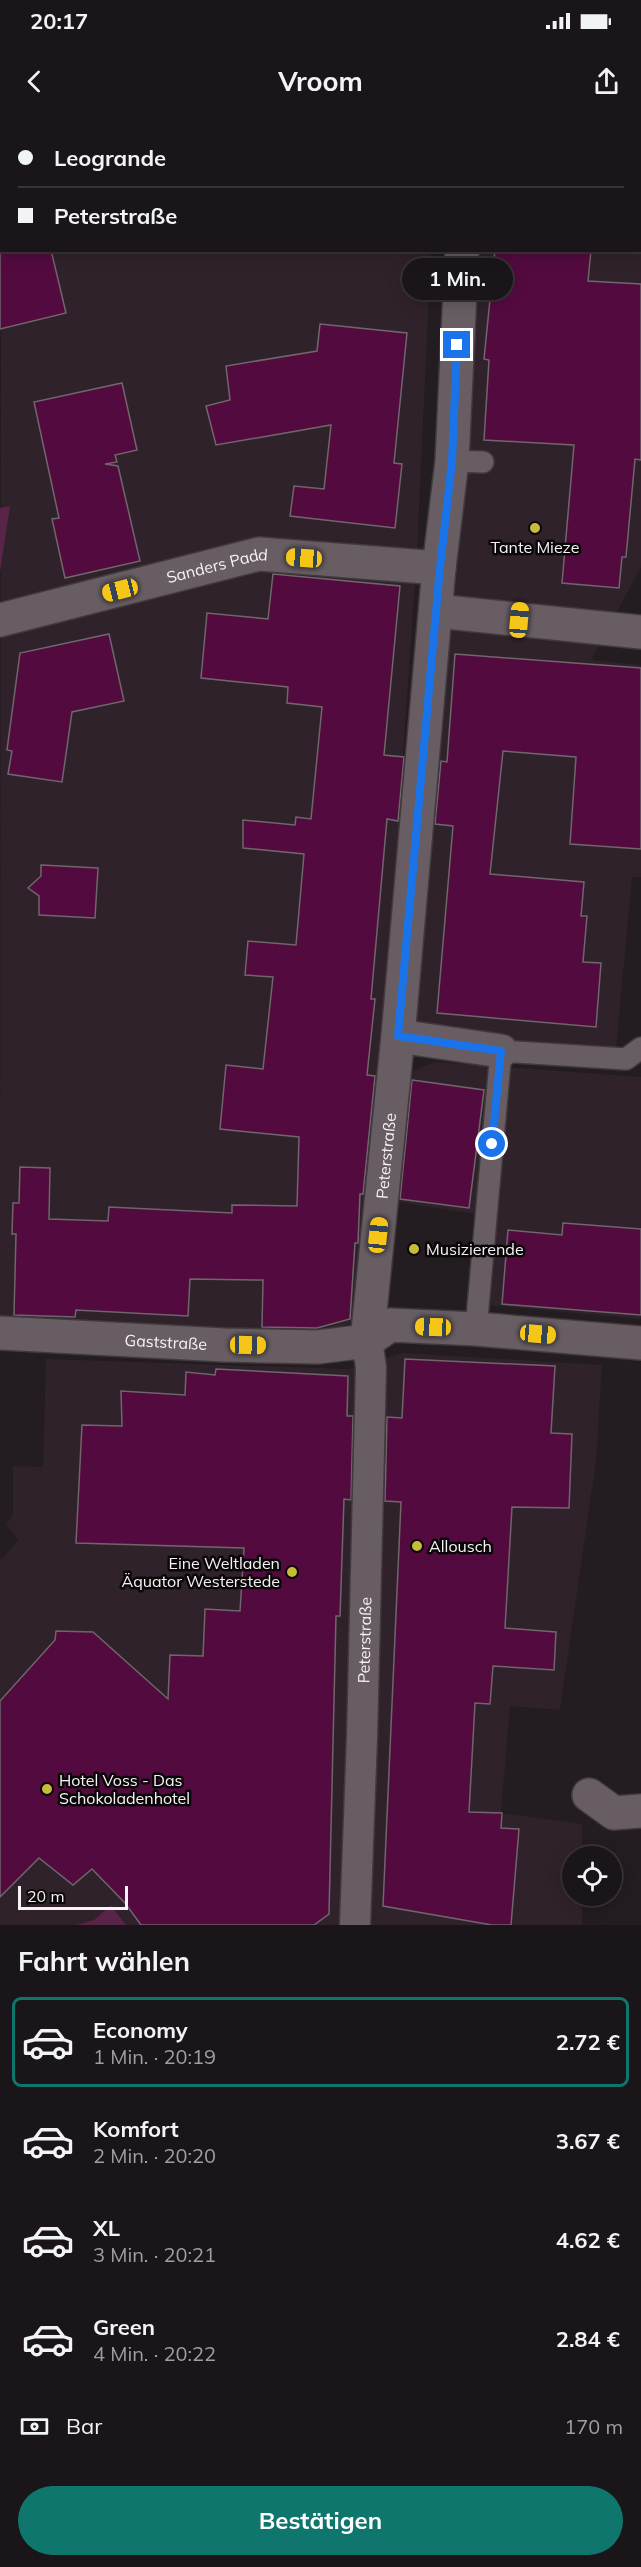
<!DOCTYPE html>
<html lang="de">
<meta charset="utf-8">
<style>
body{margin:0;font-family:Mulish,sans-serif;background:#231e21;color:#f1f3f6;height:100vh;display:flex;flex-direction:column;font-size:22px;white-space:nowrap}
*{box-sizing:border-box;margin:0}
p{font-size:20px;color:#9f9fa2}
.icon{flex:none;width:33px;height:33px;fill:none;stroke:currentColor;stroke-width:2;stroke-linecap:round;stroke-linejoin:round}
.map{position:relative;height:1805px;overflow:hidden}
.panel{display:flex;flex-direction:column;background:#1a1518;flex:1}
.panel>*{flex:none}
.top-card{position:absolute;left:0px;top:0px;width:642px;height:132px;box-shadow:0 3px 15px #0003,0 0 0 2px #383437;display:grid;align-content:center;height:132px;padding:0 18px;background:#1a1518}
.buttons{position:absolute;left:562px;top:1726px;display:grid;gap:12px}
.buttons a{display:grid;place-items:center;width:60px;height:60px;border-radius:50%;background:#1a1518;box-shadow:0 3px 15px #0003,0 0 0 2px #383437;font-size:30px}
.scale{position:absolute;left:18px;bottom:15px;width:110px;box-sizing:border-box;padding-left:6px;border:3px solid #f7f2f5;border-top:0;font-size:16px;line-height:21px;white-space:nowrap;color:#f7f2f5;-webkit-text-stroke:4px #0a0709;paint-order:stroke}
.end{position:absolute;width:27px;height:27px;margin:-14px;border:8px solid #1a73e8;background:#fff;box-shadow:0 0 0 3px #fff}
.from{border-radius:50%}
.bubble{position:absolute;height:42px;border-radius:21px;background:#1a1518;box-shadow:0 3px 15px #0003,0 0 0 2px #383437;font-size:20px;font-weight:700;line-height:42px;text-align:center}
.car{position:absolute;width:18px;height:36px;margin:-18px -9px;border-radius:8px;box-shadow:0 0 4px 2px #0007;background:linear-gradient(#f5c518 24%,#345 0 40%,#f5c518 0 76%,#345 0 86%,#f5c518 0)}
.top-card b{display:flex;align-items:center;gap:21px;height:57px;font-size:22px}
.top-card b+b{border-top:2px solid #383437}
.top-card i{width:15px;height:15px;background:#f1f3f6}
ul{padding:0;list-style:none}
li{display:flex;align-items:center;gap:18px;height:90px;margin:0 12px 9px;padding:0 6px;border:3px solid transparent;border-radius:9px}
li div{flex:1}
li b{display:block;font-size:22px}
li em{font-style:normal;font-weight:700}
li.current{border-color:#0f766e}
li>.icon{width:54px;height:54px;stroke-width:1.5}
h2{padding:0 18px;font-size:27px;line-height:72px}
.pay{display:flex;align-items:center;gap:15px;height:66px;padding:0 18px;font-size:22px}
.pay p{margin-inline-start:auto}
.action{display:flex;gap:12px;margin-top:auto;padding:12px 18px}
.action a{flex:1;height:69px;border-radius:36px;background:#0f766e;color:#fff;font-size:24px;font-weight:700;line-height:69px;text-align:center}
.status{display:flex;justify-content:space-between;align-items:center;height:42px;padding:0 30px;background:#1a1518;direction:ltr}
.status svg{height:16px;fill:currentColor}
header{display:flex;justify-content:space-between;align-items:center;height:78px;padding:0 18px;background:#1a1518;font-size:27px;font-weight:700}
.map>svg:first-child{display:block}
</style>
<div class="status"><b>20:17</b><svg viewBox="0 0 49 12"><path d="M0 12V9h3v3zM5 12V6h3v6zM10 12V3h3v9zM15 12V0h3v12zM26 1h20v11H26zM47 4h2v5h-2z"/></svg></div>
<header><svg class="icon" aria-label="back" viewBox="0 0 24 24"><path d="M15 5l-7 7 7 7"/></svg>Vroom<svg class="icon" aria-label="share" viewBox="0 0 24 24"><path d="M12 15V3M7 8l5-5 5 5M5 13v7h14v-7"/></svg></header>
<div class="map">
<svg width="641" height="1805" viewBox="0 0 641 1805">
<rect width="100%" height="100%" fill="#231c20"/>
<path fill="#30222b" d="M183,0H347V1H173Z
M478,0H641V447L591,540L641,545V757H632L616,929L502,924L412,910L469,329L478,131L640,130V2Z
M1,29L2,130L431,131L417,432L387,872L352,1201L334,1212L316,1213L0,1201Z
M435,942L641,957V1199L489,1185L494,1097L398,1082L413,951Z
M403,1233L602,1245L596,1341L560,1590L510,1586L501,1693L582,1704V1737H573V1776H582V1805H126L111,1785L94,1800L76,1805H0V1438L2,1439L18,1420L6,1403L13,1395V1346L43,1347L46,1239L349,1249Z"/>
<path fill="#5a2348" d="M10,386L0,452V388Z
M111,1785L126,1805H76L94,1800Z"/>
<path fill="#530b3f" stroke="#6f666b" stroke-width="1.5" d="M0,130H51L66,193L0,209Z
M495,130H591L588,161L641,164V340L635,339L626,437H622L619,468L562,463L574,325L484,320L489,240L484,239Z
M320,204L407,213L394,343L402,344L395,408L290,396L294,366L324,369L331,305L216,325L206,286L230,280L226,246L317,231Z
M122,263L137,330L115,335L117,342L105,344L118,346L140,441L65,458L52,399L59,398L34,282Z
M273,454L400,466L384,635L404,637L398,701L387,699L371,879H375L367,955L375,956L363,1074H360L358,1123H355L350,1199L317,1208L262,1207L263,1160L190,1159L188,1196L76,1190L75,1197L14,1195L16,1114H12L13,1083H19L20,1047L50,1048L49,1099L108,1101L109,1087L232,1093V1085L297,1086L299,1017L220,1009L226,945L263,949L273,857L245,855L248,821L296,825L304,734L243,728V700L295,705L296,697L311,699L322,587L287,583L288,567L201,558L207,493L268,499Z
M109,514L124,581L72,592L62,662L8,654L12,631L7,630L20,533Z
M455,534L641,548V729L570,724L576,637L503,631L490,754L584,762L581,796H587L583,842L601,843L596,907L437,893L453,706L435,704L441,641L447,642Z
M41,745L98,748L95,798L39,795V776L28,768L41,756Z
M412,960L484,970L469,1088L400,1079Z
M563,1103L641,1109V1195L502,1184L508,1110L562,1115Z
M405,1239L555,1246L551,1313L572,1314L569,1388L512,1387L505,1508L556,1512L554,1550L493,1546L490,1584L475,1583L469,1692L502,1693L501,1708L519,1709L511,1805H492L383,1786L401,1382L385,1381L387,1297L402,1298Z
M216,1249L348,1256L347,1296H353L351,1380L344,1379L340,1496H336L329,1794L314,1805H141L125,1783L92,1749L73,1765L39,1738L0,1777V1581L55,1520L56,1511L93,1512L168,1579L170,1535L203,1536L205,1489L240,1491L244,1428L76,1423L82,1305L122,1306L121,1271L185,1275L186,1252L215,1255Z"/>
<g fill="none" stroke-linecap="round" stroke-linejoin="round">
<g stroke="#403a3e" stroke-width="24">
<path id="service" d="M57,0L58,2
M452,341L483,342
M476,1209L501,931L626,939L641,928"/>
</g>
<g stroke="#403a3e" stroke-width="33">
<g id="pedestrian">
<path id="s1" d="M355,1805L362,1617L371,1247L367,1221"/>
</g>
</g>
<g stroke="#403a3e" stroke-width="36">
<g id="minor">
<path d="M455,0V2"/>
<path d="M0,1L4,0"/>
<path d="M436,491L641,512"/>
<path id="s2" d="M0,500L259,434L439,448"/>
<path d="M398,916L501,931"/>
<path id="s3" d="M0,1213L224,1225L318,1227L367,1221L390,1205L476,1209L641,1223"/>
<path id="s4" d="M367,1221L398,916L439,448L452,341L462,130"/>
<path d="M589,1675L614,1693L641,1691"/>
</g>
</g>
<use href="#service" stroke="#675d63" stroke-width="21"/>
<use href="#pedestrian" stroke="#675d63" stroke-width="30"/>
<use href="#minor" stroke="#675d63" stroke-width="33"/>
</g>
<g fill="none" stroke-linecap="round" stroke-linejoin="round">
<path stroke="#1a73e8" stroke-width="8" d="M457,225L452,341L440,447L398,916L501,931L492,1024"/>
</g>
<g fill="#c7bb3b" stroke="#0a0709" stroke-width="2">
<circle cx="535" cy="408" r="6"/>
<circle cx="414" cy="1129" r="6"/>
<circle cx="417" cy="1426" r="6"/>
<circle cx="292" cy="1452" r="6"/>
<circle cx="47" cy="1669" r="6"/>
</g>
<g text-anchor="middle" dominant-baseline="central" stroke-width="5" stroke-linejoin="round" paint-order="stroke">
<g font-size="16" fill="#f7f2f5" stroke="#0a0709" text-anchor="start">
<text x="535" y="427" text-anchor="middle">Tante Mieze</text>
<text x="426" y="1129">Musizierende</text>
<text x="429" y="1426">Allousch</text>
<text x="280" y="1443" text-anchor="end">Eine Weltladen<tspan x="280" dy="18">Äquator Westerstede</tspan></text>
<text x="59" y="1660">Hotel Voss - Das<tspan x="59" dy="18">Schokoladenhotel</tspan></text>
</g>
<g font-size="16" fill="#f7f2f5" stroke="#0a0709">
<text stroke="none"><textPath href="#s2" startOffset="224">Sanders Padd</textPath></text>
<text stroke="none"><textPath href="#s4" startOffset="186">Peterstraße</textPath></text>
<text stroke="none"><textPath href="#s3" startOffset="166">Gaststraße</textPath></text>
<text stroke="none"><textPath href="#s1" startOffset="285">Peterstraße</textPath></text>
</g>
</g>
</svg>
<div class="buttons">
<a><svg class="icon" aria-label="locate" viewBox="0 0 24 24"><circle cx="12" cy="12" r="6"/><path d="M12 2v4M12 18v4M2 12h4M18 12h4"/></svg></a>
</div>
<div class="scale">20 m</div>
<i class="end from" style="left:492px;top:1024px"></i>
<i class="end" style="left:457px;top:225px"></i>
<div class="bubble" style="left:402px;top:138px;width:111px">1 Min.</div>
<i class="car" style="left:304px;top:438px;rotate:274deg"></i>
<i class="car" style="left:120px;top:470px;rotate:256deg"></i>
<i class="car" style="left:519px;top:500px;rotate:5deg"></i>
<i class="car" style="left:378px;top:1115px;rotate:6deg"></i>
<i class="car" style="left:433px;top:1207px;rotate:272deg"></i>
<i class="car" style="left:538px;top:1214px;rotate:95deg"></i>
<i class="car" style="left:248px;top:1225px;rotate:91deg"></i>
<div class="top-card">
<b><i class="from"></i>Leogrande</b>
<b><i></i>Peterstraße</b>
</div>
</div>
<section class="panel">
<h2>Fahrt wählen</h2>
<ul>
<li class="current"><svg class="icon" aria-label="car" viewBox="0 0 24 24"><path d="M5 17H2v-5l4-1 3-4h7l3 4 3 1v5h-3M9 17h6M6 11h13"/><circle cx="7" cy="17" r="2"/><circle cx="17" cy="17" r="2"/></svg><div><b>Economy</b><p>1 Min. · 20:19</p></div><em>2.72 €</em></li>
<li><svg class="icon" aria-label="car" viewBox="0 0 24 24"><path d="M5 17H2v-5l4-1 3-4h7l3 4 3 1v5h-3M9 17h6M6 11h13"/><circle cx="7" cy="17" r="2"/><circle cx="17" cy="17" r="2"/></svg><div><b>Komfort</b><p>2 Min. · 20:20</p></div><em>3.67 €</em></li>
<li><svg class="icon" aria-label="car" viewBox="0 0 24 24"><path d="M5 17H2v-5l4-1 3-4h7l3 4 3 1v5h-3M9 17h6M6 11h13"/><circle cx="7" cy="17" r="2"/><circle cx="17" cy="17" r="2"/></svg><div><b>XL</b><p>3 Min. · 20:21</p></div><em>4.62 €</em></li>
<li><svg class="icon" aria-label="car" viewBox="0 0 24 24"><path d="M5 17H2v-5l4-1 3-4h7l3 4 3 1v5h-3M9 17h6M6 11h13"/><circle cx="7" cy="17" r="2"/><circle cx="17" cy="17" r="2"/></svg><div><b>Green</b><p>4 Min. · 20:22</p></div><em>2.84 €</em></li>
</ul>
<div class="pay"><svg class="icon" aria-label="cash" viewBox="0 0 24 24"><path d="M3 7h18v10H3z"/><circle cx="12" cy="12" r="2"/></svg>Bar<p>170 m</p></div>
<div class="action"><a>Bestätigen</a></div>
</section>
